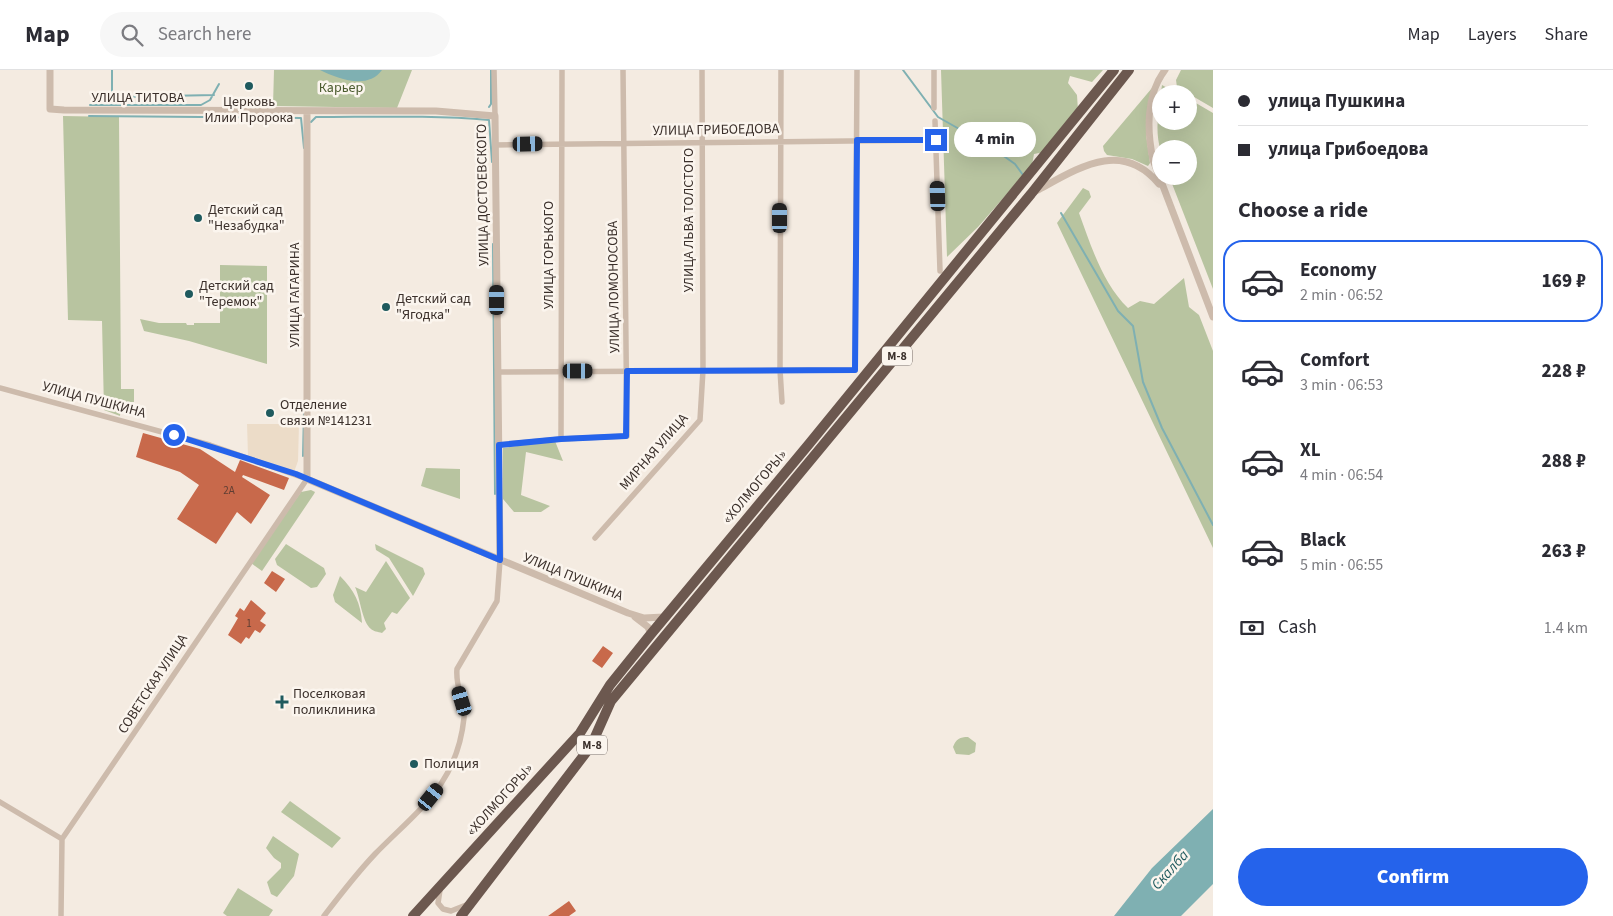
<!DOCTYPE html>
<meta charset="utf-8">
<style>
body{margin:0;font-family:"Source Sans 3",sans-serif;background:#f7f7f7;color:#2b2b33;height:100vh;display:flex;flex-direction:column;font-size:19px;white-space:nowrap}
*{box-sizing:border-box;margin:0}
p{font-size:16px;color:#7c7c81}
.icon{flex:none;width:28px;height:28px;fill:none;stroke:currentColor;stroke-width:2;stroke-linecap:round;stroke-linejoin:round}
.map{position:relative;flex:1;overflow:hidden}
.side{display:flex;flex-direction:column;background:#fff;width:400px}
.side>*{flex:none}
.guide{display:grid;align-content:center;height:110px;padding:0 25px;background:#fff}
.controls{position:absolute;left:1152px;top:15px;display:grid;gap:10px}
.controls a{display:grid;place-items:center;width:45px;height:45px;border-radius:50%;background:#fff;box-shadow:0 5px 20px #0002;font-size:25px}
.end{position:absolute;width:22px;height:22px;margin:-11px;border:6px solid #2563eb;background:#fff;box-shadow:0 0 0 2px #fff}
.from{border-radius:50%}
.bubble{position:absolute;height:35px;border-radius:18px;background:#fff;box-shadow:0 5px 20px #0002;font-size:16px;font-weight:800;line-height:35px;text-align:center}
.car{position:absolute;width:15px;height:30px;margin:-15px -8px;border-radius:6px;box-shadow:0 0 4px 1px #0007;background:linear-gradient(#222 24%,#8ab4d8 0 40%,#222 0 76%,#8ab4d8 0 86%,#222 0)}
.guide b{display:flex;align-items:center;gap:18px;height:48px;font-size:19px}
.guide b+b{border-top:1px solid #e1e1e2}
.guide i{width:12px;height:12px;background:#2b2b33}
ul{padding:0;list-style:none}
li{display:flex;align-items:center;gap:15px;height:82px;margin:0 10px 8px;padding:0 15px;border:2px solid transparent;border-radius:20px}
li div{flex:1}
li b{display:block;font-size:19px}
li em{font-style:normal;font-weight:800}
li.current{border-color:#2563eb}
li>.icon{width:45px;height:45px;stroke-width:1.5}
h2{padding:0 25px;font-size:22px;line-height:60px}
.pay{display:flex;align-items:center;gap:12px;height:55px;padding:0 25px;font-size:19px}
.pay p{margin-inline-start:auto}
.primary-button{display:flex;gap:10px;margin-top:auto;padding:10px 25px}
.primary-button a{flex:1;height:58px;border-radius:30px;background:#2563eb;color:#fff;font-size:20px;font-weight:800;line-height:58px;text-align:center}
header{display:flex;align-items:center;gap:30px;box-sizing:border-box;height:70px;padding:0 25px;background:#fff;border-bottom:1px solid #e1e1e2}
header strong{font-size:24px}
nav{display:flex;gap:28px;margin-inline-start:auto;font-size:18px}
.search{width:350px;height:45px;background:#f7f7f7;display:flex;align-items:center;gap:12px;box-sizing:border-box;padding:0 18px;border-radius:28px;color:#7c7c81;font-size:19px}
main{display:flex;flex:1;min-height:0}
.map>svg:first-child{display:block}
</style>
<header>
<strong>Map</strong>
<div class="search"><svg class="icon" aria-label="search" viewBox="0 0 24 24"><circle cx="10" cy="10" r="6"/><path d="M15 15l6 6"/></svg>Search here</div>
<nav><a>Map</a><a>Layers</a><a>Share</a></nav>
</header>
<main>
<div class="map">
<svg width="1213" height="846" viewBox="0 0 1213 846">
<rect width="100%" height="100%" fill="#f4ebe1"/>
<path fill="#b8c4a0" d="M274,0H412L397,38L273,36Z
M941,0H1103L1092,12L1070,6L1068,13L1077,25L1078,41L1044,82L1034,84L1032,95L978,157L947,187Z
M1181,0H1213V38L1177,17L1176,10Z
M1162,15L1178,24H1161V51H1189V29L1213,43V219L1169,106H1189V79H1161V82C1154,60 1159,38 1162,15Z
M1152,18L1146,64L1150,93L1148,96L1132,89L1107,85L1104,81L1103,76Z
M63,46L119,47L121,319H134V332H121L120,346L104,340L102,251L68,250Z
M1083,118L1089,121L1091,127L1079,143C1091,176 1103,214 1128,238L1140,231L1154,234L1184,208L1189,237L1199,245L1213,281V478L1057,153Z
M220,195L267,196V294L189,271L144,261L140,249L159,253H186L187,255H194V253H220Z
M555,371L563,391L526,382L521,425L550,436L541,442H514L503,429V378Z
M426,398L460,399V429L421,416Z
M311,420L315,422L314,424L262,501L251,493L301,422Z
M286,474L324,498L326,504L317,517L311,518L277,495L275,489Z
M375,474L423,498L425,504L413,526L389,488L376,480Z
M386,491L410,528L397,544L392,542L384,553L386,559L382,563C378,562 373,561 371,559C362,552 360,527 355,517L366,522Z
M340,506C354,520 361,533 362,553L335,532L333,525Z
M968,667L976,673L975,682L969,685L956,684L953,677C956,669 960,667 968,667Z
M290,731L341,768L332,778L281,742Z
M273,766L299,784L294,806L277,827L271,824L267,812L281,798V793L274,788L266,778Z
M238,818L273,840L269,846H227L223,843Z"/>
<path fill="#ecdcc8" d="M247,354H299L298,391L294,402L248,386Z"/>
<path fill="#7fb0b2" d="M320,0H382C368,20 338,9 320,0Z
M1213,739V814L1181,846H1114L1152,798Z"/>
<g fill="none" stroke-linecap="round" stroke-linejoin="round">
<path stroke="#7fb0b2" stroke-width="2" d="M112,0V24L116,27L214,25
M903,0L938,47L991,77L1015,94L1023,105
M90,35H201L210,30L219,14
M489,37L491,34V0
M89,46L301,48L304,78
M311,52L316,47C374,47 432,45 489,50L492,92
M1061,143L1118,241L1133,256L1143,312L1162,358L1213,455
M493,174L495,424
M303,386L304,341"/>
</g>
<path fill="#c8694b" d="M143,363L200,379L235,402L240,390L289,408L284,420L243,405L242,407L270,425L251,454L237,442L216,474L177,449L199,415L180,402L136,387Z
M272,501L285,509L276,522L264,513Z
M251,530L266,543L260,551L266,555L260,563L255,560L249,569L246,567L241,574L228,565L238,548L235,546L240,538L244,541Z
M603,576L613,583L602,598L592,591Z
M569,831L576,841L569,846H548Z"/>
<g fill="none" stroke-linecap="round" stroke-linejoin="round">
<path stroke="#cdbbac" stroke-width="5.5" d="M494,0L495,46
M781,0L780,300L782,332
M934,0V38
M935,51L940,201
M495,75L936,70
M498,302L855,300L857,0
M0,318L210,375L307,409L62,769L61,846
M561,369L562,0
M499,375L561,369L627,366L623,0
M595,468L700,350L703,300L702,0
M0,732L62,769
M440,820L438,833L443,839L451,841L466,835
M324,846C340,825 357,803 375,784C418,740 457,715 464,648C465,632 455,617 457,599L497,531L500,490"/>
<path stroke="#cdbbac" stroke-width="7" d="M50,0V39L64,40L436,41L495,46L500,490
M1165,0C1146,25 1147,61 1153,90L1213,247
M307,42V409L628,543L644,548L664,547
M1036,121C1077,99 1121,68 1159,114
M635,547L648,557L651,564"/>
<path stroke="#6c584f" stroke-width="10" d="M413,846L580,663L610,615L651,564L809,374L1114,0
M461,846L591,676L611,631L1031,124L1129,0"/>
</g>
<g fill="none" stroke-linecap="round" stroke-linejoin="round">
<path stroke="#2563eb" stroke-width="6" d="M174,365L296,404L500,490L499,375L561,369L626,366L627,301L855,300L857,70H936"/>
</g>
<g fill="#1f5a5e" stroke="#fbf5ee" stroke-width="2">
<circle cx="249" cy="16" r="5"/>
<circle cx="198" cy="148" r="5"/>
<circle cx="189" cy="224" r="5"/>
<circle cx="386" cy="237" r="5"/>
<circle cx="270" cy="343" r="5"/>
<path d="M279.5 624.5h5v5h5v5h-5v5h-5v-5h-5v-5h5z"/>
<circle cx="414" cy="694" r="5"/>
</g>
<g text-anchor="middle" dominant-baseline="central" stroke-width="5" stroke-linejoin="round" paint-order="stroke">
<g font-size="11" fill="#5e3e33">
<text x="229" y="420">2А</text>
<text x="249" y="553">1</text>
</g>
<g fill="#fbf5ee" stroke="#756b66" stroke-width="1">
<rect x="882" y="276.5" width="30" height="19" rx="4"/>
<rect x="577" y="665.5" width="30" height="19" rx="4"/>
</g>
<g font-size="12" font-weight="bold" fill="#3b302b">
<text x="897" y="286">М-8</text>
<text x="592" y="675">М-8</text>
</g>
<g font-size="14" fill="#4a5a2e" stroke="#fbf5ee">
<text x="341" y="18">Карьер</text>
</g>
<g font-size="14" fill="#3b302b" stroke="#fbf5ee">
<text x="138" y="28">УЛИЦА ТИТОВА</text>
<text transform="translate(716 60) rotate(-1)">УЛИЦА ГРИБОЕДОВА</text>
<text transform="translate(483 125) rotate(-91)">УЛИЦА ДОСТОЕВСКОГО</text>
<text transform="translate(689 150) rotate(-90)">УЛИЦА ЛЬВА ТОЛСТОГО</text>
<text transform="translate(549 185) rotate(-90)">УЛИЦА ГОРЬКОГО</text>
<text transform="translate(614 217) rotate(-91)">УЛИЦА ЛОМОНОСОВА</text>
<text transform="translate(295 225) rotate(-90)">УЛИЦА ГАГАРИНА</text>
<text transform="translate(94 330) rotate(15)">УЛИЦА ПУШКИНА</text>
<text transform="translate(654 382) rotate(-49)">МИРНАЯ УЛИЦА</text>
<text transform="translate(755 417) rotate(-50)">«ХОЛМОГОРЫ»</text>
<text transform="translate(573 507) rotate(22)">УЛИЦА ПУШКИНА</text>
<text transform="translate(153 614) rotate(-57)">СОВЕТСКАЯ УЛИЦА</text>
<text transform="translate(500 730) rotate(-48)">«ХОЛМОГОРЫ»</text>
</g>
<g font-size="14" fill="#3b302b" stroke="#fbf5ee" text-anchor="start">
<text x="249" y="32" text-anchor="middle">Церковь<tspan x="249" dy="16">Илии Пророка</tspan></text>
<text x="208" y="140">Детский сад<tspan x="208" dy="16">"Незабудка"</tspan></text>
<text x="199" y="216">Детский сад<tspan x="199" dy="16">"Теремок"</tspan></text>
<text x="396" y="229">Детский сад<tspan x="396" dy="16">"Ягодка"</tspan></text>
<text x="280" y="335">Отделение<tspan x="280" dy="16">связи №141231</tspan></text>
<text x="293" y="624">Поселковая<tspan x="293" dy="16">поликлиника</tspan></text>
<text x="424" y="694">Полиция</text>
</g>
<g font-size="15" font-style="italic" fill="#1f5a5e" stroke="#fbf5ee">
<text transform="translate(1170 800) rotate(-48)">Скалба</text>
</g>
</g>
</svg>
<div class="controls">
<a>+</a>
<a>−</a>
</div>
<i class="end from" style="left:174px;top:365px"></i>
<i class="end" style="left:936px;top:70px"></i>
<div class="bubble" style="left:954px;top:52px;width:82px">4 min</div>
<i class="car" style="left:528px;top:74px;rotate:89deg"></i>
<i class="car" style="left:938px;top:126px;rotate:358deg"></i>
<i class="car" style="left:780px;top:148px;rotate:0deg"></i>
<i class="car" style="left:497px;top:230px;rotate:0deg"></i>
<i class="car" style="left:578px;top:301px;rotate:90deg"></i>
<i class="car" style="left:462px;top:631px;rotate:343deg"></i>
<i class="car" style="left:431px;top:727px;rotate:39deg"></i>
</div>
<section class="side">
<div class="guide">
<b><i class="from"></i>улица Пушкина</b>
<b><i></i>улица Грибоедова</b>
</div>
<h2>Choose a ride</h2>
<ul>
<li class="current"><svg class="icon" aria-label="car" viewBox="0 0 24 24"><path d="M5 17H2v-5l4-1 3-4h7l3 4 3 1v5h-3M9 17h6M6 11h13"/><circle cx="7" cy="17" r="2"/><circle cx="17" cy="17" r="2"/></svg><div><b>Economy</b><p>2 min · 06:52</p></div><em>169 ₽</em></li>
<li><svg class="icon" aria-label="car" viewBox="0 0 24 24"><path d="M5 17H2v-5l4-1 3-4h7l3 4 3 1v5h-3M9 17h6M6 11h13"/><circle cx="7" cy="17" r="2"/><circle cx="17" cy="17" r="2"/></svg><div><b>Comfort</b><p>3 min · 06:53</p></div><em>228 ₽</em></li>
<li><svg class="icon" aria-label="car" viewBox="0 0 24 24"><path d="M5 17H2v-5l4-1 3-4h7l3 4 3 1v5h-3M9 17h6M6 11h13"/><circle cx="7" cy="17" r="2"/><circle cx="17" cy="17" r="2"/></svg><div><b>XL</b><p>4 min · 06:54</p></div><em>288 ₽</em></li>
<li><svg class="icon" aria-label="car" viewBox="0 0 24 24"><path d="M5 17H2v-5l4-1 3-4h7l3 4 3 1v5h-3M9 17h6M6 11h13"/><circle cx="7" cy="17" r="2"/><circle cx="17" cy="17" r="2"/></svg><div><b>Black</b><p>5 min · 06:55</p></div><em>263 ₽</em></li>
</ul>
<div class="pay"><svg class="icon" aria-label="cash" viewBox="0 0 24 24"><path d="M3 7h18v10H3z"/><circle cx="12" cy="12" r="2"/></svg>Cash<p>1.4 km</p></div>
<div class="primary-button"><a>Confirm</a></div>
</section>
</main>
